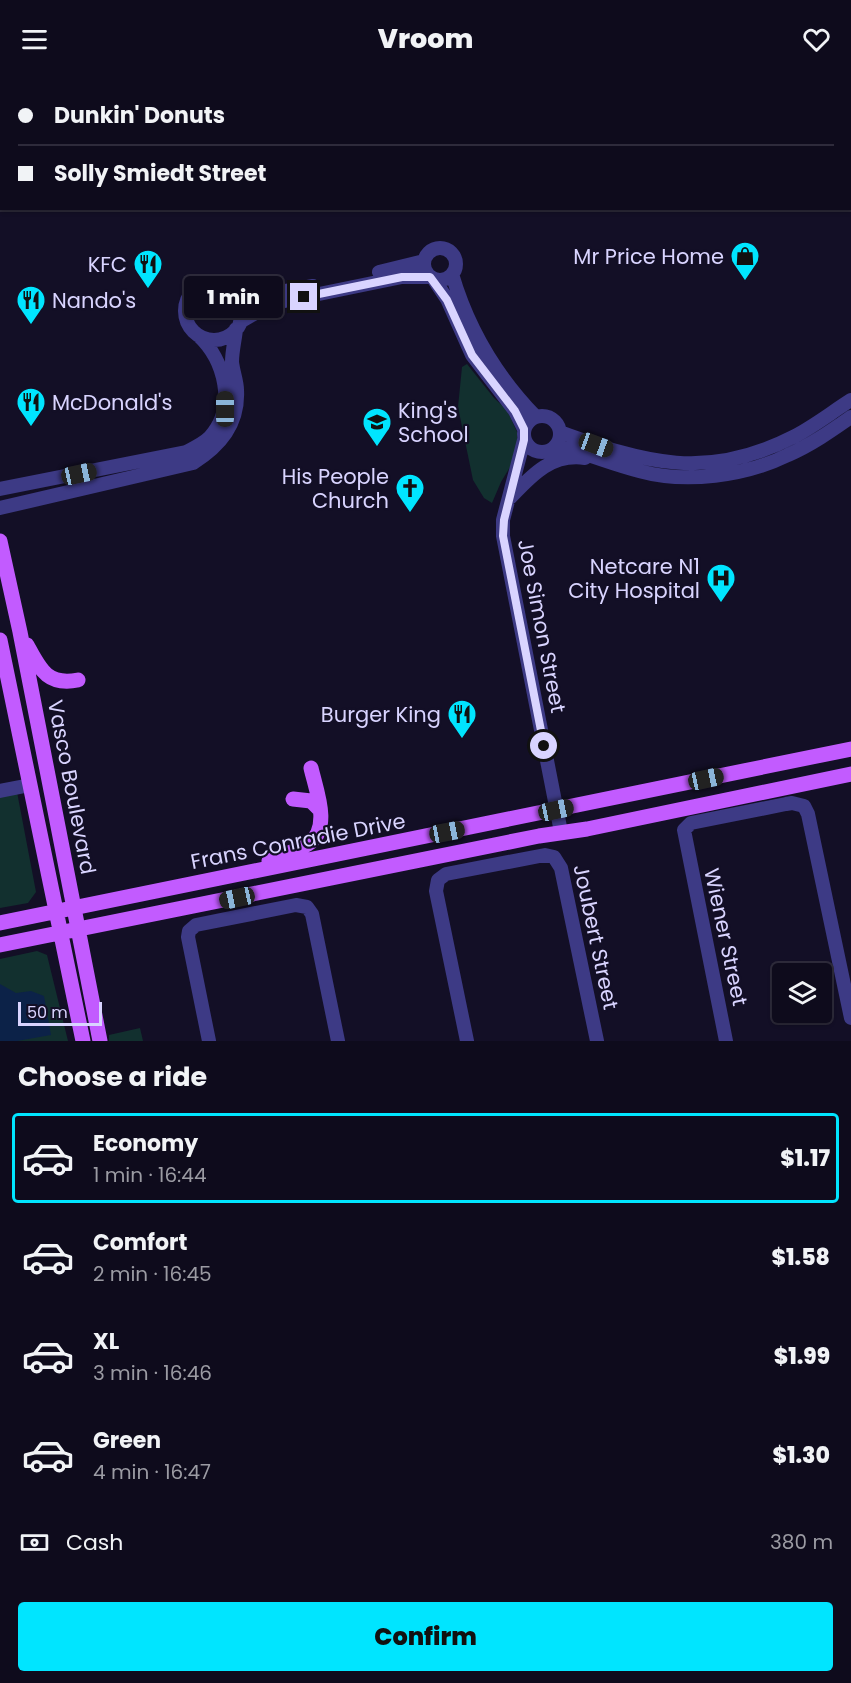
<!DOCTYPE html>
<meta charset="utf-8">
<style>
body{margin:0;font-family:Poppins,sans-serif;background:#171425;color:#f1f3f6;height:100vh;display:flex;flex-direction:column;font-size:22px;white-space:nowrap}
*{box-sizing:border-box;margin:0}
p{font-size:20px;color:#9b9ba3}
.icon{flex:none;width:33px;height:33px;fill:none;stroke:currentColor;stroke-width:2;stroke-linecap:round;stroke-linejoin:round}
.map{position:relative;height:963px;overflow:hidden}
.details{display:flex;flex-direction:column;background:#0e0b1c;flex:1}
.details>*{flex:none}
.guide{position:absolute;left:0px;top:0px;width:852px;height:132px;box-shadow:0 2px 4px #0004,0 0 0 2px #2e2b3b;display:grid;align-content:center;height:132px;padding:0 18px;background:#0e0b1c}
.fabs{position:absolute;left:772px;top:885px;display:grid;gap:12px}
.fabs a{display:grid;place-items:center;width:60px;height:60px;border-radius:6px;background:#0e0b1c;box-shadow:0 2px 4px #0004,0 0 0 2px #2e2b3b;font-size:30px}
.scale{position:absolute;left:18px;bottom:15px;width:84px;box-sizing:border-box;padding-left:6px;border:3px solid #d9d4ff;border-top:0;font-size:16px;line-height:21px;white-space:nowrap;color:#d9d4ff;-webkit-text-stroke:4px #130f26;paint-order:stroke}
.end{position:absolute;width:27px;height:27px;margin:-14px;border:8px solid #d9d4ff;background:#111;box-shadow:0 0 0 3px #111}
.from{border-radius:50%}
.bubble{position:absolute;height:42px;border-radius:6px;background:#0e0b1c;box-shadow:0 2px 4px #0004,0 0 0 2px #2e2b3b;font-size:20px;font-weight:800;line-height:42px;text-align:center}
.car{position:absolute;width:18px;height:36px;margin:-18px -9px;border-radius:8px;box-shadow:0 0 4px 2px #0007;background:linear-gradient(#222 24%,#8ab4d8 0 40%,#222 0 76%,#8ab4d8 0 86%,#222 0)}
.guide b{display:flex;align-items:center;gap:21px;height:57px;font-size:22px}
.guide b+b{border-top:2px solid #2e2b3b}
.guide i{width:15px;height:15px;background:#f1f3f6}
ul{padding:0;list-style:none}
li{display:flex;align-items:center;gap:18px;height:90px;margin:0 12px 9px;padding:0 6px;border:3px solid transparent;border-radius:6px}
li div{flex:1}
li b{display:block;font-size:22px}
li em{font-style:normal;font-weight:800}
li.selected{border-color:#00e5ff}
li>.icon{width:54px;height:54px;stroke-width:1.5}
h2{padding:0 18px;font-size:27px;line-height:72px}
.pay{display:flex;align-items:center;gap:15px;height:66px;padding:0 18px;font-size:22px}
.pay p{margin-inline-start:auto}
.button{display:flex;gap:12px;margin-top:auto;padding:12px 18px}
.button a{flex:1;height:69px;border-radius:6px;background:#00e5ff;color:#111;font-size:24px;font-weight:800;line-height:69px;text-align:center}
header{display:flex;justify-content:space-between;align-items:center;height:78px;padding:0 18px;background:#0e0b1c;font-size:27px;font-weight:800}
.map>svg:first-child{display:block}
</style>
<header><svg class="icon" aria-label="menu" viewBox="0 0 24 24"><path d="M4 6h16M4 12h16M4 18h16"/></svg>Vroom<svg class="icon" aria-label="heart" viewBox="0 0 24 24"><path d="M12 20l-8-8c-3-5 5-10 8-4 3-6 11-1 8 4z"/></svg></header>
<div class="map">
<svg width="851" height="963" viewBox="0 0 851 963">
<rect width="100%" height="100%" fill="#130f26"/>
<path fill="#12302f" d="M467,286L494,320L507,332L517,354L518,364L510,389L501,404L492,425L484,420L473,402L458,329L462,289Z
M17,714L36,814L28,825L0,830V716Z
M37,873L47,877L68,963H0V881Z
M140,950L143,963H109V957Z"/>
<path fill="#0c2248" d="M0,906L16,915L31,913L44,918L51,957L17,963H0Z"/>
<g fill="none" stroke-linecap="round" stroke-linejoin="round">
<path stroke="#3d3a85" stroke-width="14" d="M424 186a16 16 0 1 1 32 0a16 16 0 1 1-32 0Z
M379,194L424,183
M452,196C468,251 496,298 536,339
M433,200L447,221L472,277L515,333L524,351
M185 233a29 29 0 1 1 58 0a29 29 0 1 1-58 0Z
M235,213L275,215L313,208
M240,244L264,230L275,225L402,199H430
M524 356a18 18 0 1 1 36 0a18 18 0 1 1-36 0Z
M560,354C645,385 707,403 793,359C813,349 832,334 851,322
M524,362L503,442V458L561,754
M555,368C584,374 611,386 639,393C686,406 745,398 788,377C811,367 831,353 851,339
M0,411L186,374C194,370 203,366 210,359C237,329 225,282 198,257
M510,420C531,398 551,375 585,380
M0,430L193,385C220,368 239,346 237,312C237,303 233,294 232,284C232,273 235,262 236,251
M0,713L30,707
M209,963L188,859L189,853L196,847L296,827L307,829L312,836L338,963
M467,963L436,813L438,802L446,796L545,777L554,779L561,790L597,963
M726,963L684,752L691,745L786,726L792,725L804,728L808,736L851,940"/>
<path stroke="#c25bff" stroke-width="15" d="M0,463L20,554L100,963
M0,562L83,963
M27,567C40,591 47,608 78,602
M293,721L311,723L320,732
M269,783C281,778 296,773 308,766C332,751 316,712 311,690
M0,845L851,671
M0,867L539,758L587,751L851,696"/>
</g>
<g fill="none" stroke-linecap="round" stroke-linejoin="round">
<path stroke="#d9d4ff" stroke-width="8" d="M304,219L402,199H430L447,222L472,277L515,333L524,351V362L504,442L503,458L544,668"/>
</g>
<defs>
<g id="shop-pin" transform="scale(1.5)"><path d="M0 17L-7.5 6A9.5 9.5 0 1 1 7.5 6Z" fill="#00e5ff" stroke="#130f26"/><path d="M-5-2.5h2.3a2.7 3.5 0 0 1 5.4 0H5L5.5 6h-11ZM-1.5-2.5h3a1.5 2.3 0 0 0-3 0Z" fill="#111"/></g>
<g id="restaurant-pin" transform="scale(1.5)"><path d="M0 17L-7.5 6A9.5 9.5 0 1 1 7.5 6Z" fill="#00e5ff" stroke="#130f26"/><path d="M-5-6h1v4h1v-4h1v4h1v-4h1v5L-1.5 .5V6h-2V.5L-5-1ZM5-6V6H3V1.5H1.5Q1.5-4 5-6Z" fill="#111"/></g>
<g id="school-pin" transform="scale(1.5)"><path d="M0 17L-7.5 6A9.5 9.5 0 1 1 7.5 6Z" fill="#00e5ff" stroke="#130f26"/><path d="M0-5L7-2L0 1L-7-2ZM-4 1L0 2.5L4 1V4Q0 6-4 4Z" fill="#111"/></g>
<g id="church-pin" transform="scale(1.5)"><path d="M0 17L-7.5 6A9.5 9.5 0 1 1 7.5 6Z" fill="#00e5ff" stroke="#130f26"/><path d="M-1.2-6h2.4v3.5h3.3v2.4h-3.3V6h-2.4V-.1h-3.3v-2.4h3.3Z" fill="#111"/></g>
<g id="hospital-pin" transform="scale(1.5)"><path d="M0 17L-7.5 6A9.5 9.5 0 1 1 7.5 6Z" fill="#00e5ff" stroke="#130f26"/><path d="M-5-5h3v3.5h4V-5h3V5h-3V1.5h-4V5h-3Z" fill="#111"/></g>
</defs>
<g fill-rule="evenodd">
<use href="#shop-pin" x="745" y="178"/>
<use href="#restaurant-pin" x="148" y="186"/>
<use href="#restaurant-pin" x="31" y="222"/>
<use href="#restaurant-pin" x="31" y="324"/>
<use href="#school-pin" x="377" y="344"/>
<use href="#church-pin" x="410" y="410"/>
<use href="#hospital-pin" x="721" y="500"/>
<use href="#restaurant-pin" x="462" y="636"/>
</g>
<g text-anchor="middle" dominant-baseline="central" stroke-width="4.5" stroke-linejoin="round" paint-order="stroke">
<g font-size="21" fill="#d9d4ff" stroke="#130f26" text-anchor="end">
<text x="724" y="178">Mr Price Home</text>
<text x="127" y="186">KFC</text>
<text x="52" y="222" text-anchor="start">Nando's</text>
<text x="52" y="324" text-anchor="start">McDonald's</text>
<text x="398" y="332" text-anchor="start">King's<tspan x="398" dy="24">School</tspan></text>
<text x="389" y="398">His People<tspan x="389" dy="24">Church</tspan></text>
<text x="700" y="488">Netcare N1<tspan x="700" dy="24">City Hospital</tspan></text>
<text x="441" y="636">Burger King</text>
</g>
<g font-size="21" fill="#d9d4ff" stroke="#130f26">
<text transform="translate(542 548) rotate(79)">Joe Simon Street</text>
<text transform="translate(72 709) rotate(79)">Vasco Boulevard</text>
<text transform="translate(298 763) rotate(-11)">Frans Conradie Drive</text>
<text transform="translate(596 859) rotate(78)">Joubert Street</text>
<text transform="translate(726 859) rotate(78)">Wiener Street</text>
</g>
</g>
</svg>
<div class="fabs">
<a><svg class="icon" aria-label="layers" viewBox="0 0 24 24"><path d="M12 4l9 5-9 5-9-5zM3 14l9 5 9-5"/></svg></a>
</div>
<div class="scale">50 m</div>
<i class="end from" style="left:544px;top:668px"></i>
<i class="end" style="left:304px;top:219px"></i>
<div class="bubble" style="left:184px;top:198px;width:99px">1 min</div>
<i class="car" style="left:225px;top:331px;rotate:0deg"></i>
<i class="car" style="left:596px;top:367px;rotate:110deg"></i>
<i class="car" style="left:79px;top:396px;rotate:78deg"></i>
<i class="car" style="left:706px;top:701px;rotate:78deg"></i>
<i class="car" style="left:556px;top:732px;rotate:78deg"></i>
<i class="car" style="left:447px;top:754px;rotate:79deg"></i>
<i class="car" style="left:237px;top:820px;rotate:258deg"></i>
<div class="guide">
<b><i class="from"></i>Dunkin' Donuts</b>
<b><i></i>Solly Smiedt Street</b>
</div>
</div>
<section class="details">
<h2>Choose a ride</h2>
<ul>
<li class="selected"><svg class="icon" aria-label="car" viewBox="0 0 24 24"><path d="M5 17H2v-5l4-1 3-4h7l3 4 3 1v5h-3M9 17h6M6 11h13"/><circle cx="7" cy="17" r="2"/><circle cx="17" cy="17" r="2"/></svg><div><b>Economy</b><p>1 min · 16:44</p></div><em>$1.17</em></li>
<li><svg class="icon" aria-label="car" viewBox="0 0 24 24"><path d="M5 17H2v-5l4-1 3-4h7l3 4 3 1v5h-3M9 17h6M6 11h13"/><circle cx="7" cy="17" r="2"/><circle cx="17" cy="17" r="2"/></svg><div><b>Comfort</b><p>2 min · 16:45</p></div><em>$1.58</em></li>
<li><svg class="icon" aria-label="car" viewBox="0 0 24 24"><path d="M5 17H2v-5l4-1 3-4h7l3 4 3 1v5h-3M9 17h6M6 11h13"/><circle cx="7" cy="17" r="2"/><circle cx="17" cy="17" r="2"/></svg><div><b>XL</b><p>3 min · 16:46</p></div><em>$1.99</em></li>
<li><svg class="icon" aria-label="car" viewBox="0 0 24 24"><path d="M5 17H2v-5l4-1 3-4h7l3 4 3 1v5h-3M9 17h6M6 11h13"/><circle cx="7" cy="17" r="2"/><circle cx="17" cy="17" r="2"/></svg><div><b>Green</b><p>4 min · 16:47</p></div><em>$1.30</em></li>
</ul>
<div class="pay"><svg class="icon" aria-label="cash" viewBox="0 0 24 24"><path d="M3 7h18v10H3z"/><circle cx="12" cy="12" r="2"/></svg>Cash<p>380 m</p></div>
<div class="button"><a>Confirm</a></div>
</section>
